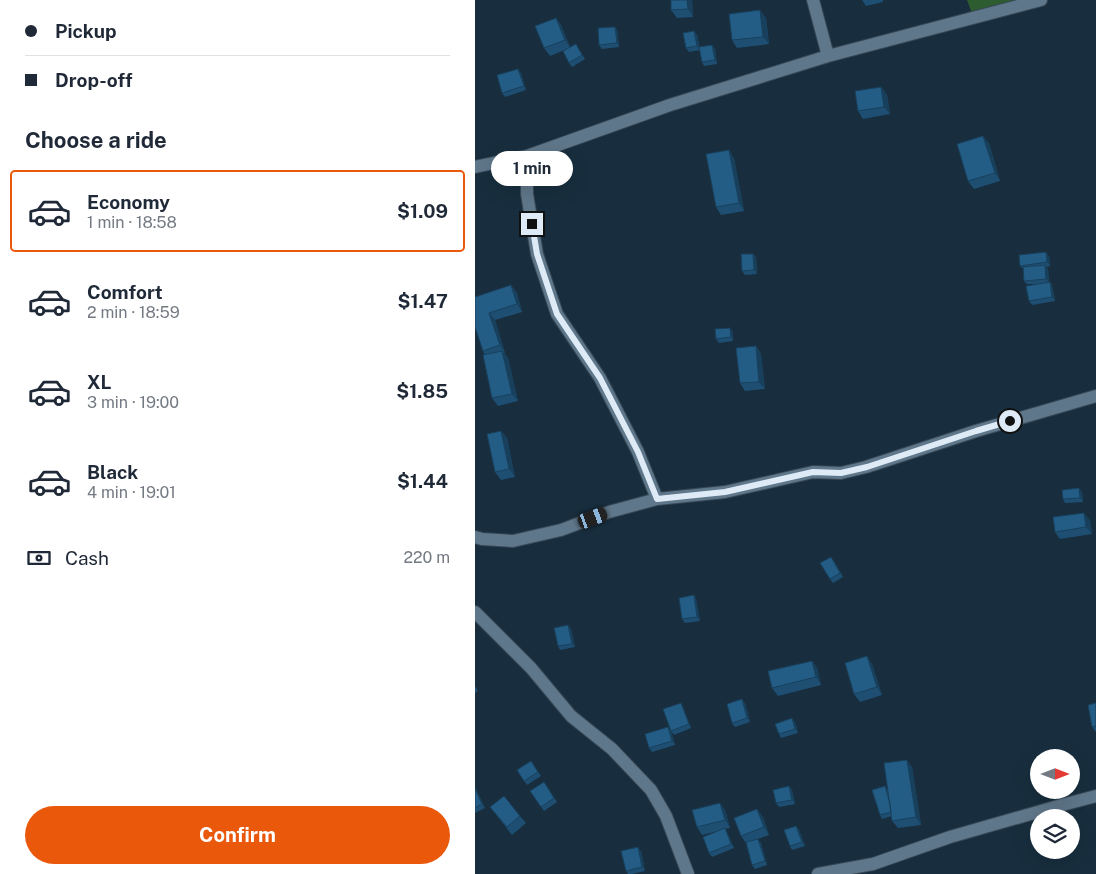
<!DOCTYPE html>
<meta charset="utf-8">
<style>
body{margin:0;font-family:"Public Sans",sans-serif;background:#f2f2f3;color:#1f2937;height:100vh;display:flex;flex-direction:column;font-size:19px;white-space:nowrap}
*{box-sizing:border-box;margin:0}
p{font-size:16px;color:#747a83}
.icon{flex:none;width:28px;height:28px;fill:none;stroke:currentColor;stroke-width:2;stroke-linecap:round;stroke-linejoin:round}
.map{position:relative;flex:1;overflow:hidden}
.side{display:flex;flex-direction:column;background:#fff;width:475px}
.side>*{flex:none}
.banner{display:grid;align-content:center;height:110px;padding:0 25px;background:#fff}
.needle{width:32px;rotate:90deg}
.tools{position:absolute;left:555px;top:749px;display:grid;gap:10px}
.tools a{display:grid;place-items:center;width:50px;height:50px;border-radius:50%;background:#fff;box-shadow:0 5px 20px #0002;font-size:25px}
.end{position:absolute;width:22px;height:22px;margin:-11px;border:6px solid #deebf6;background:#111;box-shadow:0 0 0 2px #111}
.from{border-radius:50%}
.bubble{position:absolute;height:35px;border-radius:18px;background:#fff;box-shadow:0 5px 20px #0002;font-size:16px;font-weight:700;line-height:35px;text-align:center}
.car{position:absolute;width:15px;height:30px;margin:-15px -8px;border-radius:6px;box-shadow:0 0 4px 1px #0007;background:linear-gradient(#222 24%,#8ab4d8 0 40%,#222 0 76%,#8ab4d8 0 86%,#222 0)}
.banner b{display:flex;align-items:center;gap:18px;height:48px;font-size:19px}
.banner b+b{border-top:1px solid #e0e1e3}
.banner i{width:12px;height:12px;background:#1f2937}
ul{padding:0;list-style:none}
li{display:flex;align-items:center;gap:15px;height:82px;margin:0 10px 8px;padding:0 15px;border:2px solid transparent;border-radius:5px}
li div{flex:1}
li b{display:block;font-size:19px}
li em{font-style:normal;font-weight:700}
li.current{border-color:#ea580c}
li>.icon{width:45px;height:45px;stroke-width:1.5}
h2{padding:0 25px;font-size:22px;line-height:60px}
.pay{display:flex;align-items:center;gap:12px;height:55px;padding:0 25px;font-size:19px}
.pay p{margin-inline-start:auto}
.button{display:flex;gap:10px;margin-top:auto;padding:10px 25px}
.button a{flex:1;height:58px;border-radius:30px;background:#ea580c;color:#fff;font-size:20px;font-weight:700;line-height:58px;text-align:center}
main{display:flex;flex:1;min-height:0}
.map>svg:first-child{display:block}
</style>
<main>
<section class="side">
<div class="banner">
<b><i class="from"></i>Pickup</b>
<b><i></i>Drop-off</b>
</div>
<h2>Choose a ride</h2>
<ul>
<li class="current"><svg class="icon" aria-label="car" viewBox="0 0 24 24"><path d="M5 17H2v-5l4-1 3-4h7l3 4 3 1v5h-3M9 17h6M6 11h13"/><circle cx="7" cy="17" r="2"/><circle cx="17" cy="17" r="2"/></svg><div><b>Economy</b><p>1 min · 18:58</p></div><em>$1.09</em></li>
<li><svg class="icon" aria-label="car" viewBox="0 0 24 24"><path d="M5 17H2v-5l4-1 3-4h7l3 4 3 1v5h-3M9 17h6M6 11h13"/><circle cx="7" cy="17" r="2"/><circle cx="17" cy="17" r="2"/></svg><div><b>Comfort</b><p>2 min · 18:59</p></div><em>$1.47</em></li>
<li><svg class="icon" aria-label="car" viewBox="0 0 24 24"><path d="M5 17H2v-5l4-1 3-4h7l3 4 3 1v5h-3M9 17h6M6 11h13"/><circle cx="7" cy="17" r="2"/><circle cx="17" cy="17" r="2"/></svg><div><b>XL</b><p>3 min · 19:00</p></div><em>$1.85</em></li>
<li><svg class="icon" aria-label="car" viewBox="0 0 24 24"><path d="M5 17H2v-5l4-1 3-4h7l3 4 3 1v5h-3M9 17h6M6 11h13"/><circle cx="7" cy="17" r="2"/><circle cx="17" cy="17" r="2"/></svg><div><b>Black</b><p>4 min · 19:01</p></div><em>$1.44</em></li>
</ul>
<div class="pay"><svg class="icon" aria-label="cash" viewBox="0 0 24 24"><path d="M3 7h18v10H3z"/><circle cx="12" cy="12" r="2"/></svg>Cash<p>220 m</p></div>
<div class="button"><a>Confirm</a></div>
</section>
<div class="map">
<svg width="621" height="874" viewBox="0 0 621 874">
<rect width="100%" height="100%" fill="#182e3e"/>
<path fill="#2e5c31" d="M492,0H570L501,24Z"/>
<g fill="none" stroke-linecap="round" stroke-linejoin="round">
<g stroke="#374856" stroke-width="14">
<path id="minor" d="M338,0L353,56
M52,156V194L62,254L82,314L125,378L163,452L182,499
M0,167L52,156L195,105L353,56L566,0
M0,537L7,539L38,541L86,530L134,512L182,499L250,492L338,472L366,473L391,467L501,431L621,396
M0,612L56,668L96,716L137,749L176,790L191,816L213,874
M343,874L398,864L475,837L587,805L621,796"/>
</g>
<use href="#minor" stroke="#5f778a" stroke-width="12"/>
</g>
<path fill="#1e4f72" d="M217,0L218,17L202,18L196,10Z
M387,0H408V2L391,6Z
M81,18L86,25L95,47L101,44L110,59L97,67L94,63L92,49L75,56L69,48Z
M291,18L294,44L262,48L257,40Z
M140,27L142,30L144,47L127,49L124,45Z
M219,31L222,35L225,49L237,45L240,49L242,64L229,66L227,62L225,50L214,52L211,48Z
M46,73L51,90L30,97L27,93Z
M406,87L412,95L415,114L388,119L383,111Z
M514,143L525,181L499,189L493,181Z
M259,158L269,211L246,215L241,207Z
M278,254L281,257L282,274L270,275L267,271Z
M574,256L575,266L571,267L573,269L574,282H575L577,285L580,301L557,305L554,301L563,284H552L549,281V269L545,266Z
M36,285L42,293L47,312L20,320L30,353H29L33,358L43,401L23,406L17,398L10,355L8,351L0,327Z
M258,332V341L244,343L241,339Z
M281,346L286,354L290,389L270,391L265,383Z
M26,431L32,438L40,477L26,480L20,472Z
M607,492L608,502L590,503L588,499Z
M615,520L617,534L585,539L580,532Z
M359,561L368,577L358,583L355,579Z
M219,595L221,599L225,621L210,623L207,619Z
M93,625L96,629L100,647L85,650L83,646Z
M337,661L342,668L346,685L303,696L297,688Z
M397,664L407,695L385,702L379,694Z
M0,686L3,691L0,693Z
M206,703L208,707L216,728L199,735L196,731Z
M270,703L275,722L260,727L257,723Z
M621,703V732L617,727Z
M320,722L323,733L306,738L304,734Z
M193,727L196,731L200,745L177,752L174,748Z
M56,761L66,776L52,785L42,770Z
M437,767L446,825L423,828L417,821V816L407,819L405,815L410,786L412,790Z
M69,782L82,802L69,811L55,791Z
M314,786L317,790L320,804L304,807L301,803Z
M0,787L10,808L0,813Z
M15,807L45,816L51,823L37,835Z
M250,810L255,828L250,829L252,832L259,848L237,857L234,853L243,831L227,835L222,827Z
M288,817L294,835L283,839L286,843L292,865L280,869L277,865L271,843L266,836Z
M321,826L324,830L330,846L317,850L315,846Z
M166,851L170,871L157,874H153L151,871Z"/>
<path fill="#18405c" d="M212,0H217L218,17L213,9Z
M285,10L291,18L294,44L288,37Z
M81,18L86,25L95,47L90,40Z
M140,27L142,30L144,47L142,43Z
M219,31L222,35L225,50L222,46Z
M237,45L240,49L242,64L240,60Z
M43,69L46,73L51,90L49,86Z
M406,87L412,95L415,114L409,107Z
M508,136L514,143L525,181L520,173Z
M254,150L259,158L269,211L264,203Z
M571,252L574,256L575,266L572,262Z
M278,254L281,257L282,274L279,270Z
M570,265L573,269L574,283L571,279Z
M575,282L577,285L580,301L577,297Z
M36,285L42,293L47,312L42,304Z
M14,313L20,320L30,353L25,345Z
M255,328L258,332V341L256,337Z
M281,346L286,354L290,389L284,382Z
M27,351L33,358L43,401L37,394Z
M26,431L32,438L40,477L34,469Z
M604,488L607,492L608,502L605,498Z
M609,513L615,520L617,534L611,527Z
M219,595L221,599L225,621L222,617Z
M93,625L96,629L100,647L97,644Z
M392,656L397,664L407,695L402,687Z
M337,661L342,668L346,685L341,677Z
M267,699L270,703L275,722L272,718Z
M317,718L320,722L323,733L320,729Z
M193,727L196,731L200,745L197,741Z
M432,760L437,767L446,825L441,817Z
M314,786L317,790L320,804L317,800Z
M0,787L10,808L7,804L0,789Z
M245,803L250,810L255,828L250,820Z
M282,809L288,817L294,835L289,827Z
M321,826L324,830L330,846L327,842Z
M250,828L252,832L259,848L256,844Z
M283,839L286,843L292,865L290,861Z
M163,847L166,851L170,871L167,867Z"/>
<path fill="#235c84" stroke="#18405c" d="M196,0H212L213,9L196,10Z
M285,10L288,37L257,40L254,14Z
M81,18L90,40L69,48L60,26Z
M140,27L142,43L124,45L123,28Z
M219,31L222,46L211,48L208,33Z
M101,44L107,55L94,63L88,51Z
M237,45L240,60L227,62L224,47Z
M43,69L49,86L27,93L22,75Z
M406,87L409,107L383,111L380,91Z
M508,136L520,173L493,181L482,144Z
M254,150L264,203L241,207L231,154Z
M571,252L572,262L545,266L544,255Z
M266,254H278L279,270L267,271Z
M570,265L571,279L549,281L548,267Z
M575,282L577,297L554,301L551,286Z
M36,285L42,304L14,313L25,345L8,351L0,327V297Z
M255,328L256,337L241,339L240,329Z
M281,346L284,382L265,383L261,348Z
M27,351L37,394L17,398L8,355Z
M26,431L34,469L20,472L12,434Z
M604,488L605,498L588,499L587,490Z
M609,513L611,527L580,532L578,517Z
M356,557L365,573L355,579L345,563Z
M219,595L222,617L207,619L204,598Z
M93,625L97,644L83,646L79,628Z
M392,656L402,687L379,694L370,663Z
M337,661L341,677L297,688L293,671Z
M267,699L272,718L257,723L252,704Z
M206,703L214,724L196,731L188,709Z
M621,703V726L617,727L613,705Z
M317,718L320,729L304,734L300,724Z
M193,727L197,741L174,748L170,734Z
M432,760L441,817L417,821L409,763Z
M56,761L63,772L49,781L42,770Z
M69,782L79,798L66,807L55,791Z
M314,786L317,800L301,803L298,790Z
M410,786L415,804L416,812L405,815L397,790Z
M0,789L7,804L0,808Z
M29,796L45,816L32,827L15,807Z
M245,803L250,820L222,827L217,810Z
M282,809L289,827L266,836L259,818Z
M321,826L327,842L315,846L309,830Z
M250,828L256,844L234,853L228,837Z
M283,839L290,861L277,865L271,842Z
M163,847L167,867L151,871L146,851Z"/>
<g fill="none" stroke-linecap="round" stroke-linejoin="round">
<path stroke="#deebf6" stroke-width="6" d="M57,224L62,254L82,314L125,378L163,452L182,499L250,492L338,472L366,473L392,467L501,431L535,421"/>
</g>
</svg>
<div class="tools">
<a><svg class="needle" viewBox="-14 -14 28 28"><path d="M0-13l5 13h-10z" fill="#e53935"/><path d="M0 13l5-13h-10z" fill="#747a83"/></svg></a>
<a><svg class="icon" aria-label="layers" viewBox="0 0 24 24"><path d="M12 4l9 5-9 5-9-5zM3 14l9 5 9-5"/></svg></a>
</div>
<i class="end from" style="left:535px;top:421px"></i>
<i class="end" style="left:57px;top:224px"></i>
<div class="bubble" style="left:16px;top:151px;width:82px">1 min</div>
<i class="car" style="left:118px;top:518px;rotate:70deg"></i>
</div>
</main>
